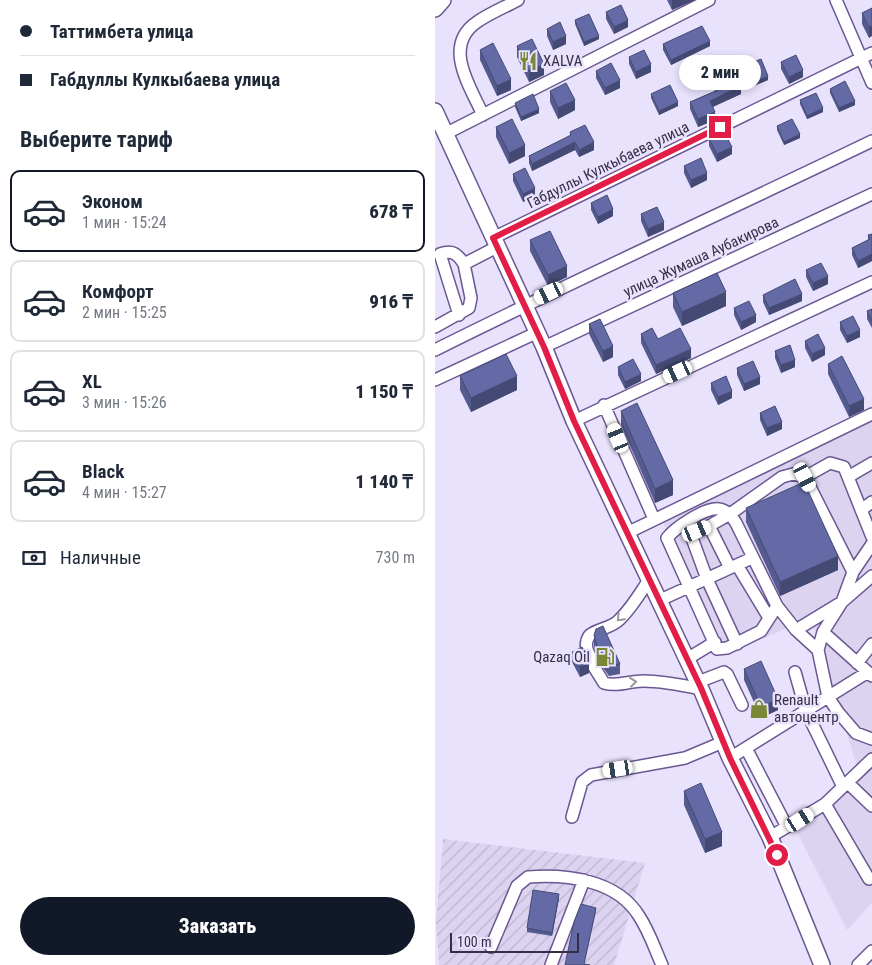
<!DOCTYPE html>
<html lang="ru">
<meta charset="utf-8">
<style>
body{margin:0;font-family:"Roboto Condensed",sans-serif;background:#f2f2f3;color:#1f2937;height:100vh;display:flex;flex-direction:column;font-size:19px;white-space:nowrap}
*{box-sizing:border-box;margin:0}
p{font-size:16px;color:#747a83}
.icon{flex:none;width:28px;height:28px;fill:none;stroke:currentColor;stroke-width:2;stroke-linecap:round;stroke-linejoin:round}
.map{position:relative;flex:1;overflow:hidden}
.sheet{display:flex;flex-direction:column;background:#fff;width:435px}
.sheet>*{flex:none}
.top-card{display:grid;align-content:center;height:110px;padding:0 20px;background:#fff}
.scale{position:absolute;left:15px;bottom:12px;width:129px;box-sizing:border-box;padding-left:5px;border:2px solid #362e48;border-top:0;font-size:14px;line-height:18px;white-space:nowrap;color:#362e48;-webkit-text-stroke:4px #e9e2fd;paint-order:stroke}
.end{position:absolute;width:22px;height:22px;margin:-11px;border:6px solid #e11d48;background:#fff;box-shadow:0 0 0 2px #fff}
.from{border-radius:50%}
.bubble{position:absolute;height:35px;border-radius:18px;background:#fff;box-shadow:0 2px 8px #0003;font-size:16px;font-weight:800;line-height:35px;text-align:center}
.car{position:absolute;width:15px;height:30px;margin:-15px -8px;border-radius:6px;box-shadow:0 0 4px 1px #0007;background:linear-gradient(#fff 24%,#345 0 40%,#fff 0 76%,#345 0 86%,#fff 0)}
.top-card b{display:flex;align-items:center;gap:18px;height:48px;font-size:19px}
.top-card b+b{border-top:1px solid #e0e1e3}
.top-card i{width:12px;height:12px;background:#1f2937}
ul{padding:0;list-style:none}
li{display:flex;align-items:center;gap:15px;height:82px;margin:0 10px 8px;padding:0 10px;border:2px solid #e0e1e3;border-radius:10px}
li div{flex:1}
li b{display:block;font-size:19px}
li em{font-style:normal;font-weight:800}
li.active{border-color:#111827}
li>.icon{width:45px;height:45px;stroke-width:1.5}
h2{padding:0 20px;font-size:22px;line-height:60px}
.pay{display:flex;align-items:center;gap:12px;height:55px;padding:0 20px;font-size:19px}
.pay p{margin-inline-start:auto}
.button{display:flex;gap:10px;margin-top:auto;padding:10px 20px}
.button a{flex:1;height:58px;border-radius:30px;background:#111827;color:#fff;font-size:20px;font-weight:800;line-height:58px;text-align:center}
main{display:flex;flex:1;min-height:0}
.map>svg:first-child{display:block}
</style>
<main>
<section class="sheet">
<div class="top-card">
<b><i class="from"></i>Таттимбета улица</b>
<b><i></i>Габдуллы Кулкыбаева улица</b>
</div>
<h2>Выберите тариф</h2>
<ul>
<li class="active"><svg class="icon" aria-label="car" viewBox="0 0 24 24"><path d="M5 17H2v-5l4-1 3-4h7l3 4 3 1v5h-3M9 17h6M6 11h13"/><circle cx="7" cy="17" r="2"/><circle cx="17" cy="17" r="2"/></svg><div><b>Эконом</b><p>1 мин · 15:24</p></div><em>678 ₸</em></li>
<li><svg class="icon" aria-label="car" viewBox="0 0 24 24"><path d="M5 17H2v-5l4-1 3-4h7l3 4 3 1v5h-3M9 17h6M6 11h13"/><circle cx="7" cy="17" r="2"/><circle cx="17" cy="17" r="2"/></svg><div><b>Комфорт</b><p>2 мин · 15:25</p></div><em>916 ₸</em></li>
<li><svg class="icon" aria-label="car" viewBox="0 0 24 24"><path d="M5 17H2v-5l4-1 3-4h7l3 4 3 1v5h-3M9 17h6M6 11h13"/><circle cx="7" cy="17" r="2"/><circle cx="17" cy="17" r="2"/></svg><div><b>XL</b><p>3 мин · 15:26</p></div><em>1 150 ₸</em></li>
<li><svg class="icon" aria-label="car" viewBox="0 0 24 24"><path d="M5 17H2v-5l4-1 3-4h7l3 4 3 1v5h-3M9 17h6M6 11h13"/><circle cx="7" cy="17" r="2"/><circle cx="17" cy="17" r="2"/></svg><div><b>Black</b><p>4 мин · 15:27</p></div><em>1 140 ₸</em></li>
</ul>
<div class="pay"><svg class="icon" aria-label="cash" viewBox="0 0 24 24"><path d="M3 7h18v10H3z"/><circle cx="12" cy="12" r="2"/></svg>Наличные<p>730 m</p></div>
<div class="button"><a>Заказать</a></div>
</section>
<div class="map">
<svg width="437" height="965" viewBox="0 0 437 965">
<defs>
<pattern id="industrial-furrows" width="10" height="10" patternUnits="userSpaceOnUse" patternTransform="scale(1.25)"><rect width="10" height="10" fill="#dbd3f0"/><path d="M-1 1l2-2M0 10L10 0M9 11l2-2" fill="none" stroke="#bdb5cf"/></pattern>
</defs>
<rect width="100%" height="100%" fill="#e9e2fd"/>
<path fill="#dbd3f0" d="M437,419V903L412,930L360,828L422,766L376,618L292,654L225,516Z"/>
<path fill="url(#industrial-furrows)" d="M8,839L210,863L179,965H4L1,922Z"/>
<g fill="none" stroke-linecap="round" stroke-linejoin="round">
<g stroke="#6b5792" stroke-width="14">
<path id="minor" d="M401,0L437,83
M48,115C35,86 7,46 42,22C55,13 70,7 83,0
M10,134L274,0
M58,238L437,53
M24,315L5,254C17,250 22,253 29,264
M0,327L34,308L36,298L29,264L62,247
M109,347L437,194
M0,350C144,278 292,211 437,141
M0,380L101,333
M169,405L219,519
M139,421L437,282
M370,477L418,572
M413,477L437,537
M426,510L437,502
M274,526L259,533L257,538L272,579L302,644
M192,533L437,414
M437,544L418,572L407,602L388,632L383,650L393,697L403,712L421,733L437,739
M302,565L334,618
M295,568L274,526L295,514C291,512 288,509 284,509C270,507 240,528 232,538L282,649L292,648L326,631L342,606
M223,601L317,558
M361,630L407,602L437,576
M388,632L437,676
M383,650L361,630L342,606L301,523L295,514L347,477L358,474L370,477L395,463L409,467L413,477L437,463
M156,658C152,651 149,644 154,636C158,630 177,628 184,620C196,609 205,593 214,580
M252,659L280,642
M422,663L437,644
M159,667L169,683C182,687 194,681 208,681C227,681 247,685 266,689
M360,672L371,711L408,787
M263,682L289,672L292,674L307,705
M311,748L352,827
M295,758L433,672
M413,783L437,806
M390,804L434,879
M137,817L147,782L156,775L250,758L288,742
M335,837L390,804L437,759
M56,947L82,886L93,877C132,874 182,880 204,916C214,931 220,949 227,965
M116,965L149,880
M423,965L437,951"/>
</g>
<g stroke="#6b5792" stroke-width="18">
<path id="major" d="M0,9L8,0
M0,111L109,347L139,421L266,689L295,758L335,837L387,965"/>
</g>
<use href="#minor" stroke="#fff" stroke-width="11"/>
<use href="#major" stroke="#fff" stroke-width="15"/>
</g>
<path fill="#555b8f" d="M232,0H260L237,10Z
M437,8L434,38L427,24V13Z
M171,12L193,27L179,34L171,19Z
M140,20L164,39L149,46L140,24Z
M112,29L131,44L118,50L112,36Z
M228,44L275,46L236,65L228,50Z
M82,46L109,75L94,82L82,57Z
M45,50L76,90L62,96L45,60Z
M194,57L216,72L201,79L194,64Z
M346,62L368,77L354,84L346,69Z
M309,66L333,80L316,87L309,70Z
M161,71L185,88L170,95L161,78Z
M278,78L306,94L278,107L280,120L263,127L255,109V102L280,91L278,86Z
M395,89L420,105L404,112L395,93Z
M115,91L140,110L123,119L115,102Z
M216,94L243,106L224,115L216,98Z
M365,100L388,112L372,119L365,104Z
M80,103L104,113L86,121L80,107Z
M342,126L365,138L349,145L342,130Z
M61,127L90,156L74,164L61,137Z
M135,132L159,150L144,157L140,150L97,171L94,163V156L135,136Z
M274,139L297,154L282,162L274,146Z
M249,166L272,180L256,188L249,173Z
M78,174L100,196L88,202L78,181Z
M156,203L178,216L163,224L156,210Z
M206,214L229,230L213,237L206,221Z
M437,234V261L423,268L417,255V248L433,240V235Z
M95,240L132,277L113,286L95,251Z
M371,270L393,284L378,291L371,277Z
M238,293L291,306L247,326L238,307Z
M328,295L367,301L334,315L328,302Z
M299,308L321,322L306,330L299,315Z
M437,309V328L432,319V311Z
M405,322L425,337L412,343L405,330Z
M154,324L178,357L168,362L154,334Z
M206,334L223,339L256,358L221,374L206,343Z
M370,341L390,355L377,362L370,348Z
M340,351L360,367L346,373L340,358Z
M393,364L429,410L414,417L393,374Z
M183,367L206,381L190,389L183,375Z
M302,368L325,384L309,391L302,375Z
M25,376L82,390L36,412L25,390Z
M276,383L297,398L283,405L276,390Z
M186,411L238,495L220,503L186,425Z
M325,413L347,429L332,436L325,420Z
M311,508L403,570L345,596L311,522Z
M159,635L185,664V674L174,676L163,661L159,646Z
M137,652L154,673L145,677L137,662Z
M309,669L343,710L326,718L309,680Z
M249,791L287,846L270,853L249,805Z
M124,898L117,936L92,932V928Z"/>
<path fill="#454a74" d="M237,0H260L237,10Z
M193,20V27L179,34V27Z
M437,26V36L434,38V27Z
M131,36V44L118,50V42Z
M164,36V39L149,46V42Z
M275,41V46L236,65V60Z
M109,64V75L94,82V71Z
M216,64V72L201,79V72Z
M368,70V77L354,84V77Z
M333,76V80L316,87V84Z
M76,79V90L62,96V86Z
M185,80V88L170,95V88Z
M306,86V94L275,108V101Z
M140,100V110L123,119V108Z
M420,101V105L404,112V108Z
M243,102V106L224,115V111Z
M388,108V112L372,119V116Z
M104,109V113L86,121V117Z
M280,112V120L263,127V119Z
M365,134V138L349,145V142Z
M140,142V150L97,171V164Z
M159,142V150L144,157V150Z
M90,145V156L74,164V153Z
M297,147V154L282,162V154Z
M272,173V180L256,188V180Z
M100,188V196L88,202V194Z
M178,209V216L163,224V217Z
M229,222V230L213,237V229Z
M437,254V261L423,268V261Z
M132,266V277L113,286V275Z
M393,276V284L378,291V283Z
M291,292V306L247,326V312Z
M367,294V301L334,315V308Z
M321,315V322L306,330V322Z
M425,330V337L412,343V336Z
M178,346V357L168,362V351Z
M390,348V355L377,362V354Z
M256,349V358L221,374V365Z
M360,360V367L346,373V365Z
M206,374V381L190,389V382Z
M82,376V390L36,412V398Z
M325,377V384L309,391V384Z
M297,391V398L283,405V397Z
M429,399V410L414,417V406Z
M347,422V429L332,436V428Z
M238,480V495L220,503V489Z
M403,556V570L345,596V582Z
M154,663V673L145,677V667Z
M343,699V710L326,718V707Z
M287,832V846L270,853V839Z
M124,894V898L117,936V933Z
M161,908V911L149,965Z"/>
<path fill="#636aa6" stroke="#454a74" d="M186,5L193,20L179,27L171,12Z
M437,8V26L434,27L427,13Z
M154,14L164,36L149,42L140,20Z
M125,22L131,36L118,42L112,29Z
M267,26L275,41L236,60L228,44Z
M97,39L109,64L94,71L82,46Z
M58,43L76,79L62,86L45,50Z
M209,50L216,64L201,72L194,57Z
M361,55L368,70L354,77L346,62Z
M326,59L333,76L316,84L309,66Z
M176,63L185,80L170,88L161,71Z
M297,69L306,86L275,101L280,112L263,119L255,102L283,90L278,78Z
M410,81L420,101L404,108L395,89Z
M131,83L140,100L123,108L115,91Z
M235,85L243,102L224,111L216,94Z
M381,93L388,108L372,116L365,100Z
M98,94L104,109L86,117L80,103Z
M77,119L90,145L74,153L61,127Z
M357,119L365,134L349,142L342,126Z
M150,125L159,142L144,150L140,142L97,164L94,156L136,135L135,132Z
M289,132L297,147L282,154L274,139Z
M266,158L272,173L256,180L249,166Z
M90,168L100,188L88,194L78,174Z
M172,195L178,209L163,217L156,203Z
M222,207L229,222L213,229L206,214Z
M115,231L132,266L113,275L95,240Z
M437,234V254L423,261L417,248L435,239L433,235Z
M386,263L393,276L378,283L371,270Z
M282,273L291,292L247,312L238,293Z
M360,279L367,294L334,308L328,295Z
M314,301L321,315L306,322L299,308Z
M437,309V321L432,311Z
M418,316L425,330L412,336L405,322Z
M165,319L178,346L168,351L154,324Z
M217,328L223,339L245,328L256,349L221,365L206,334Z
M383,334L390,348L377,354L370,341Z
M355,345L360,360L346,365L340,351Z
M71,354L82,376L36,398L25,376Z
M407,356L429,399L414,406L393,364Z
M198,359L206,374L190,382L183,367Z
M318,361L325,377L309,384L302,368Z
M291,376L297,391L283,397L276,383Z
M202,403L238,480L220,489L186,411Z
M340,406L347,422L332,428L325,413Z
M369,482L403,556L345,582L311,508Z
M168,626L185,664L174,666L163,650L159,635L161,629Z
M147,647L152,654L154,663L145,667L137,652Z
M326,661L343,699L326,707L309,669Z
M266,783L287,832L270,839L249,791Z
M98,890L124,894L117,933L92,928Z
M146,904L161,908L149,964L155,965H130L139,922Z"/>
<defs><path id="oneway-chevron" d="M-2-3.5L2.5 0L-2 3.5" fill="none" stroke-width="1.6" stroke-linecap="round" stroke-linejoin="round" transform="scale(1.25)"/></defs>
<g stroke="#9a96a4">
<use href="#oneway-chevron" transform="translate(185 618) rotate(134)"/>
<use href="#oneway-chevron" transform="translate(198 682) rotate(-6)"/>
</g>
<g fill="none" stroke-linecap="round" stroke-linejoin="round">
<path stroke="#e11d48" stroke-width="6" d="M285,127L58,238L109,347L139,421L266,688L295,758L342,855"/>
</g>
<defs>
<g id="restaurant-bare" transform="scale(1.5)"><path d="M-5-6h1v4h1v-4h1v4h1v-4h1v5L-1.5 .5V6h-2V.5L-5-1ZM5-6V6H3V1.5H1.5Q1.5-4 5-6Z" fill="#798836" stroke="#e9e2fd" stroke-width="2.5" paint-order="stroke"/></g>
<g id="fuel-bare" transform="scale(1.5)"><path d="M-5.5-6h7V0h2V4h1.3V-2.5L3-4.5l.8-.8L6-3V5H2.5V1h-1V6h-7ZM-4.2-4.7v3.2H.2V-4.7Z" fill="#798836" stroke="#e9e2fd" stroke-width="2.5" paint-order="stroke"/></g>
<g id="shop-bare" transform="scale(1.5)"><path d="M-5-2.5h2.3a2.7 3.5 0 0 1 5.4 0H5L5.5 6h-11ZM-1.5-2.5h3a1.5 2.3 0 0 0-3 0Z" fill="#798836" stroke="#e9e2fd" stroke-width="2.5" paint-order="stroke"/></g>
</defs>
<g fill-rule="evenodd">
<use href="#restaurant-bare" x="93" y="61"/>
<use href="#fuel-bare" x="170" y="657"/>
<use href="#shop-bare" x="324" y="709"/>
</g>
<g text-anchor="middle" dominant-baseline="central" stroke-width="5" stroke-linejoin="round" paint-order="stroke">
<g font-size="15" fill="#362e48" stroke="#e9e2fd" text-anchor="start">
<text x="108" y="61">XALVA</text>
<text x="155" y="657" text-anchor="end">Qazaq Oil</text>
<text x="339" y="700">Renault<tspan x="339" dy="17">автоцентр</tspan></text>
</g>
<g font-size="15" fill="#362e48" stroke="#e9e2fd">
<text transform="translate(173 165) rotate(-26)">Габдуллы Кулкыбаева улица</text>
<text transform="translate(266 257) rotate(-25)">улица Жумаша Аубакирова</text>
</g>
</g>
</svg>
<div class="scale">100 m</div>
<i class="end from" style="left:342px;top:855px"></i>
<i class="end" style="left:285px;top:127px"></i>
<div class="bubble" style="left:244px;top:55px;width:82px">2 мин</div>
<i class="car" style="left:114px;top:293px;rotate:244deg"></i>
<i class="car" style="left:243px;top:372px;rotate:245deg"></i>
<i class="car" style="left:183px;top:438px;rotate:337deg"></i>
<i class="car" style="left:370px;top:477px;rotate:153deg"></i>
<i class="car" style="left:262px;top:531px;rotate:68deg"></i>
<i class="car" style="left:183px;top:769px;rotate:261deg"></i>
<i class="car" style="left:365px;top:820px;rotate:58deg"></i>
</div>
</main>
